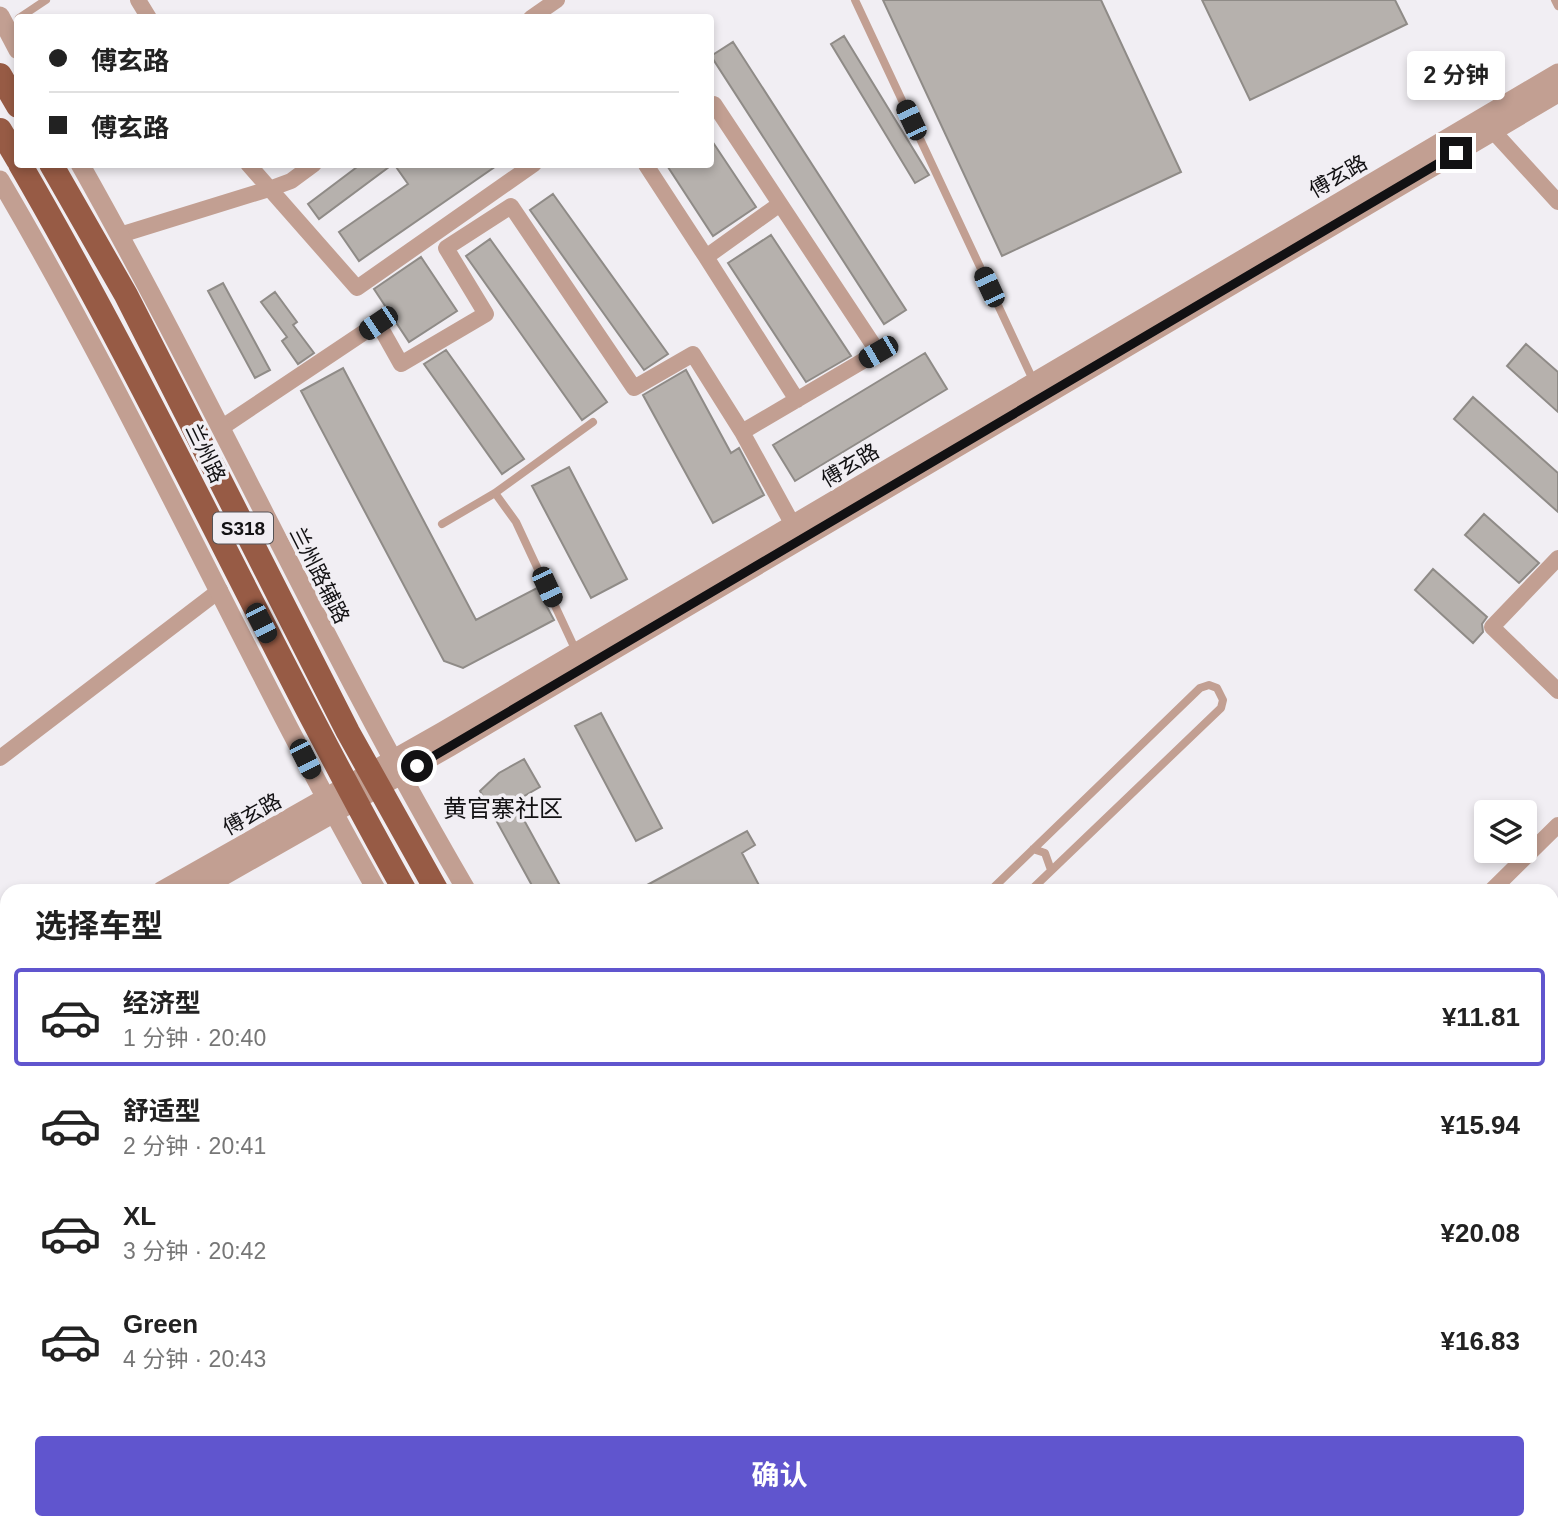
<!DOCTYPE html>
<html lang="zh">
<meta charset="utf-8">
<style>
body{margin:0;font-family:Arial,"Noto Sans SC",sans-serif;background:#f6f6f6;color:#222;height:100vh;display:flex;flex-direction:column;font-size:26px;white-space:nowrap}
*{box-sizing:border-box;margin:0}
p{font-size:23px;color:#767676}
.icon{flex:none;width:38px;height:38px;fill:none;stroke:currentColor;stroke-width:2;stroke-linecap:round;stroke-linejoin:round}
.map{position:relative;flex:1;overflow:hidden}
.panel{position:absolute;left:0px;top:884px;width:1559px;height:646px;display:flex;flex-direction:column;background:#fff;border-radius:21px 21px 0 0;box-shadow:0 4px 10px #0003}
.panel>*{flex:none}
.guide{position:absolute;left:14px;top:14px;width:700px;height:154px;border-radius:7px;box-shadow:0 4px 10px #0003;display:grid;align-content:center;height:154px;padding:0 35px;background:#fff}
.fabs{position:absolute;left:1474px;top:800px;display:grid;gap:14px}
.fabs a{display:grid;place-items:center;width:63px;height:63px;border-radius:7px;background:#fff;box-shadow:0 4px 10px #0003;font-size:35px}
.end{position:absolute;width:32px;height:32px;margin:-16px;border:9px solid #121113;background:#fff;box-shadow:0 0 0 4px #fff}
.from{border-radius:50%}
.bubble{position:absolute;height:49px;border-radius:7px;background:#fff;box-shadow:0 4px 10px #0003;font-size:23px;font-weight:700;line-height:49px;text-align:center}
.car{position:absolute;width:21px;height:42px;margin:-21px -10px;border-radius:9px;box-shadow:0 0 5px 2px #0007;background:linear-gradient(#222 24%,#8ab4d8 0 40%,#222 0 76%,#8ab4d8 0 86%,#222 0)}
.guide b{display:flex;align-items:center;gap:24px;height:66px;font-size:26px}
.guide b+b{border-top:2px solid #e0e0e0}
.guide i{width:18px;height:18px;background:#222}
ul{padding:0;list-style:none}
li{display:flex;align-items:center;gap:21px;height:98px;margin:0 14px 10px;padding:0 21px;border:4px solid transparent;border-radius:7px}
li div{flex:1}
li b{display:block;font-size:26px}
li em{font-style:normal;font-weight:700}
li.current{border-color:#6055ce}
li>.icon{width:63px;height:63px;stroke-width:1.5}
h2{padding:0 35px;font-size:32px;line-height:84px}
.primary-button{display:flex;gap:14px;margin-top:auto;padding:14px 35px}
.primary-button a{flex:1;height:80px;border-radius:7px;background:#6055ce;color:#fff;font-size:28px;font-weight:700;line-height:80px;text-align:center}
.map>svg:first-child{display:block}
</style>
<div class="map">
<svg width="1558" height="1528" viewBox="0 0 1558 1528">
<rect width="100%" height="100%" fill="#f1eef3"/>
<path fill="#e9e1ed" d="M7,1301V1522L205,1523L195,1528H0V1305Z"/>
<path fill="#b6b1ad" stroke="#8f8b87" stroke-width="2" d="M883,0H1101L1181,172L1002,256Z
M1202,0H1395L1407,24L1250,100Z
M844,36L929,175L915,183L831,44Z
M733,42L906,310L884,324L711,56Z
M710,138L756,207L713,236L666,164H710Z
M361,164H393L319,219L308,204Z
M394,164H499L359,261L339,232L408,184Z
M553,194L668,354L644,370L530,210Z
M771,235L851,356L806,382L728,263Z
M490,239L607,402L582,420L466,256Z
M421,257L457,311L409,342L374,289Z
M223,283L270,370L255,378L208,291Z
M275,292L297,322L293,325L314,353L298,364L282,341L287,337L261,302Z
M1526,344L1558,372V412L1507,366Z
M446,350L524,459L502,474L424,364Z
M925,353L947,389L795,481L773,445Z
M343,368L476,620L537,588L554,620L463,668L444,661L301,391Z
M686,370L731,453L739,448L764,495L713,523L643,395Z
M1473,397L1558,473V512L1454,419Z
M569,467L627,579L591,598L532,486Z
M1484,514L1539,563L1519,583L1465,535Z
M1433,569L1487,617L1482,624L1483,632L1473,643L1415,590Z
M601,713L662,828L636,841L575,726Z
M524,759L540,787L514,802L563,891H535L480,791L499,773Z
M747,831L755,845L742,853L762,891H636Z"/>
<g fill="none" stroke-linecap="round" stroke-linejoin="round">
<path stroke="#c29f92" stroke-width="8" d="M855,0L1034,382
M1555,0L1558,6
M19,18L46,0
M495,493L516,522L577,653
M442,524L495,493L593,422
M1033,849L1045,853L1051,870
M990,891L1200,688L1209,685L1217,688L1223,700L1221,708L1030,891
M1092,1528L1099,1522"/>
<path stroke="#c29f92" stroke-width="16" d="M138,0L149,18
M531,18L557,0
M714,104L878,352L742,432
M1493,131L1558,202
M248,164L357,288L534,164
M646,165L706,257
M780,204L706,257L797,400
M120,235L272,188L291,181L314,164
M221,428L378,323L401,364L486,314L446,248L511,206L634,388L693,354L742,432L793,525
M1558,558L1492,627L1558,691
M0,758L220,590
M1491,891L1558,825
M1553,1145L1558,1139"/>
<path stroke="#c29f92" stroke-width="19" d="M0,16L18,50
M80,164C215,403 328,654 467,891
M0,180C136,411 245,657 377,891
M161,891L443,731L1558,73
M197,891L450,747L1558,93
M0,981L7,977
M0,1001L7,997
M724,1522L727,1528
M814,1522L817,1528"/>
<path stroke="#aa7865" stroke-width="23" d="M251,1528L261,1522
M321,1528L331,1522"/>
<path stroke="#975b45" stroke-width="24" d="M0,75L18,106
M0,130L18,160
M20,164C158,402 271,652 405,891
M51,164L126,295L348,732L437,891
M755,1522L758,1528
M785,1522L788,1528"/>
</g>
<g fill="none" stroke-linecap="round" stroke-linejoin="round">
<path stroke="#121113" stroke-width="9" d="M417,766L1456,153"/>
</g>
<g text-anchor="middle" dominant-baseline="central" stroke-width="7" stroke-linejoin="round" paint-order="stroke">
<rect fill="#f1eef3" stroke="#555356" stroke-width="2" x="213" y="512.5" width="60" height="31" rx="5"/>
<g font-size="19" font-weight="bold" fill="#121113">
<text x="243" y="528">S318</text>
</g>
<g font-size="21" fill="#121113" stroke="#f1eef3">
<text transform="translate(1338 176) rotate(-30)">傅玄路</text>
<text transform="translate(206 453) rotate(64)">兰州路</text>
<text transform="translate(850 465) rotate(-31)">傅玄路</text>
<text transform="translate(320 575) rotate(63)">兰州路辅路</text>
<text transform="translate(252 814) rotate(-29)">傅玄路</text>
</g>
<g font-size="24" fill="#121113" stroke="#f1eef3">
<text x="503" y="808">黄官寨社区</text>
</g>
</g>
</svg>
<div class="fabs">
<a><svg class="icon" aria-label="layers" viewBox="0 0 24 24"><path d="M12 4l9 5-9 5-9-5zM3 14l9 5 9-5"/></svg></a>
</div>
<i class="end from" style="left:417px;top:766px"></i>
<i class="end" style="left:1456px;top:153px"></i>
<div class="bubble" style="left:1407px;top:51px;width:98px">2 分钟</div>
<i class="car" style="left:911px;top:120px;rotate:335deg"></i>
<i class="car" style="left:989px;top:287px;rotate:335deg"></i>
<i class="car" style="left:378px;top:323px;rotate:236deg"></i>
<i class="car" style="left:878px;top:352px;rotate:240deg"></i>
<i class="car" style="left:547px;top:587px;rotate:155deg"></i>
<i class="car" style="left:261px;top:623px;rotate:153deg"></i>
<i class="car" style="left:305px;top:759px;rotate:153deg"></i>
<div class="guide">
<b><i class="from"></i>傅玄路</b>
<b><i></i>傅玄路</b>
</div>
<section class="panel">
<h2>选择车型</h2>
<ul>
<li class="current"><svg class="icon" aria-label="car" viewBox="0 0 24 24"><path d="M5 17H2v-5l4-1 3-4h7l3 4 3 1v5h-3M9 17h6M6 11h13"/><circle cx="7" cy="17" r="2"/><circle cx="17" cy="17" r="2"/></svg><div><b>经济型</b><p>1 分钟 · 20:40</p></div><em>¥11.81</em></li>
<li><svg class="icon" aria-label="car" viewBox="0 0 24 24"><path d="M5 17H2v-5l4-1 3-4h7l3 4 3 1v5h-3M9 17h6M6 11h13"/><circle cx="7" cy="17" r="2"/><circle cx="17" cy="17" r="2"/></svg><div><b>舒适型</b><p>2 分钟 · 20:41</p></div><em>¥15.94</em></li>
<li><svg class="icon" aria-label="car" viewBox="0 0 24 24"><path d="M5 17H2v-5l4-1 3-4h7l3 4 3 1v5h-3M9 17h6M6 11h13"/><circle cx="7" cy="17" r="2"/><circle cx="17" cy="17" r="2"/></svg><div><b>XL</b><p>3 分钟 · 20:42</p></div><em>¥20.08</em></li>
<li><svg class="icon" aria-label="car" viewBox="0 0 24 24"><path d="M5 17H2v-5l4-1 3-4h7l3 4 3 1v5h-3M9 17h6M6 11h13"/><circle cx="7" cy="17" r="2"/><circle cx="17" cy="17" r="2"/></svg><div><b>Green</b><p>4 分钟 · 20:43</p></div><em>¥16.83</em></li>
</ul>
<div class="primary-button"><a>确认</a></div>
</section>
</div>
